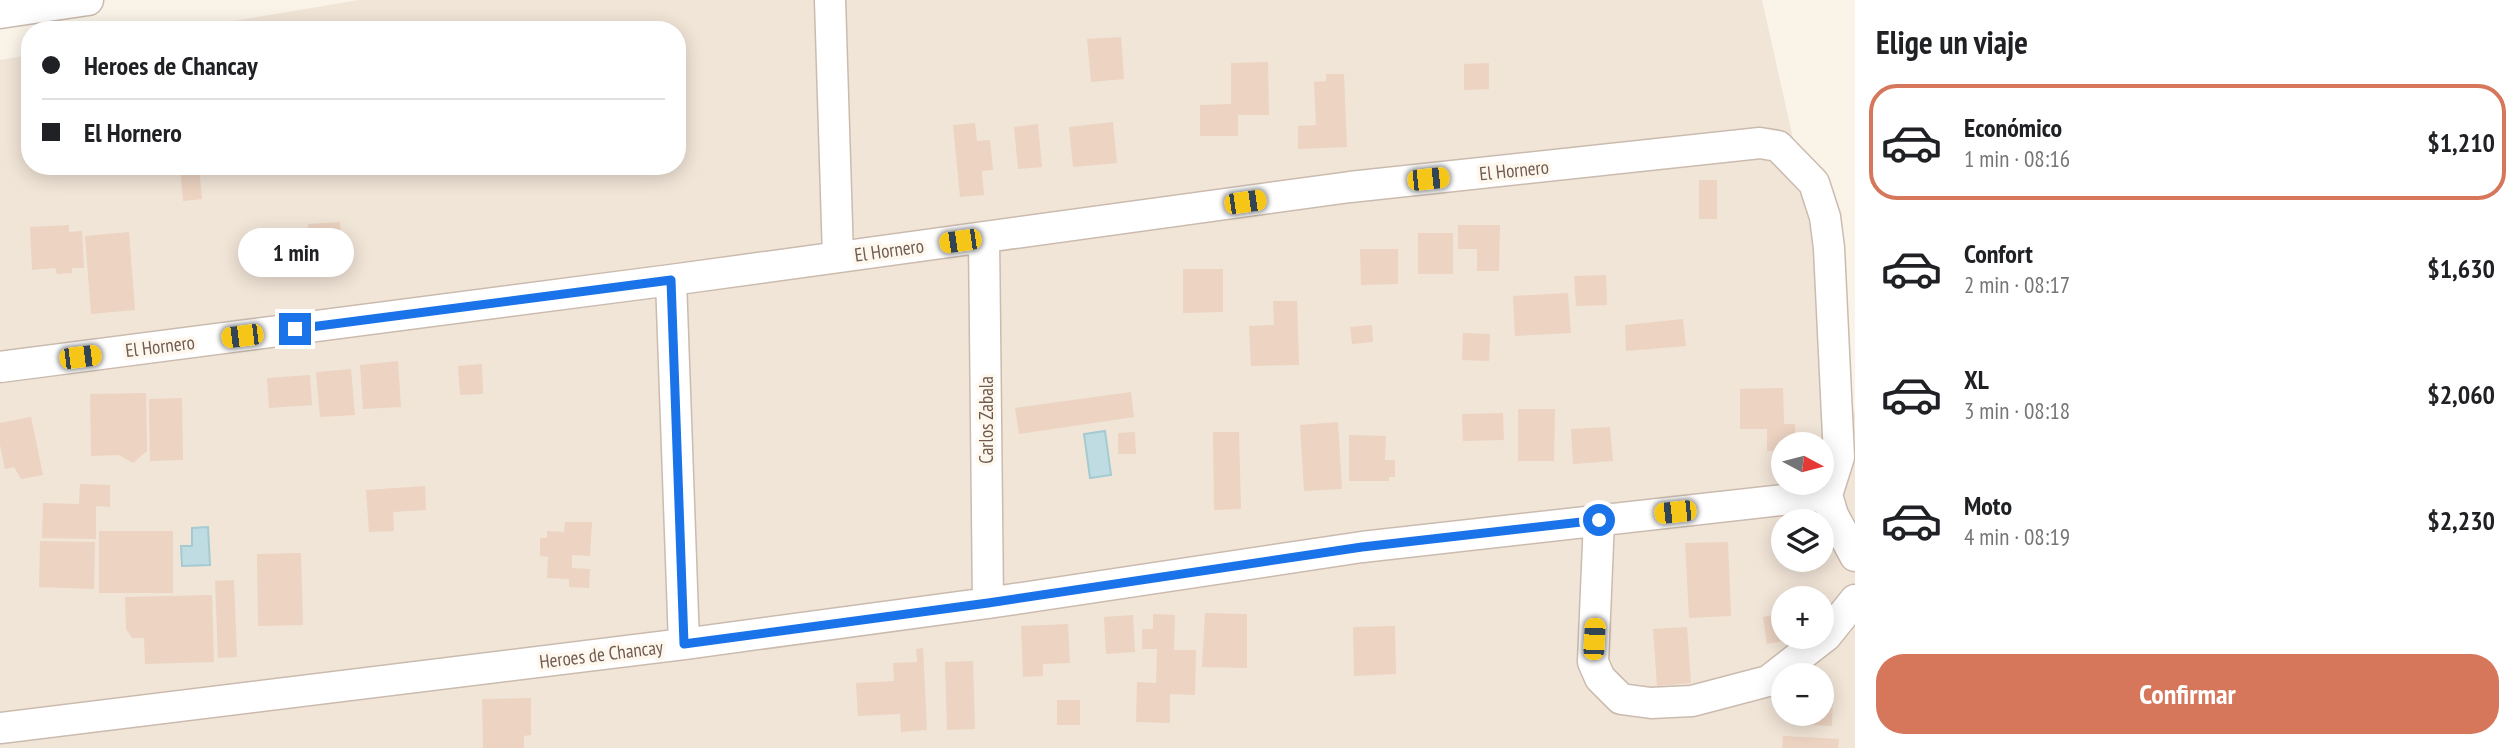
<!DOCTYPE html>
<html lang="es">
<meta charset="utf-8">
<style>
body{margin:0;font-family:"PT Sans Narrow",sans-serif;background:#f6f6f6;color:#202124;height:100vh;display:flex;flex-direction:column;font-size:26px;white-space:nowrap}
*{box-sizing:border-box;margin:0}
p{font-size:23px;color:#757577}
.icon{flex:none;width:38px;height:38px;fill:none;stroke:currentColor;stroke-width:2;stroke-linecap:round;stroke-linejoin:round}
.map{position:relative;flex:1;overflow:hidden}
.details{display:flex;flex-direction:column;background:#fff;width:665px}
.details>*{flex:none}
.top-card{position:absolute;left:21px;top:21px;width:665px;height:154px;border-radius:28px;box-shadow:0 4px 18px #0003;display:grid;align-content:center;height:154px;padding:0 21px;background:#fff}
.needle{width:46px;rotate:97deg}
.tools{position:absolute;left:1771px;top:432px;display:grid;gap:14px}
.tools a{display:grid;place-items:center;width:63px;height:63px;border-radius:50%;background:#fff;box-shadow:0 4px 18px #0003;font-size:35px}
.end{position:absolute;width:32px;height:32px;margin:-16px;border:9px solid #1a73e8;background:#fff;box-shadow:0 0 0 4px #fff}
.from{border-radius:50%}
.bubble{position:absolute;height:49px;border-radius:24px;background:#fff;box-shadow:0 4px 18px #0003;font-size:23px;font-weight:700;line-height:49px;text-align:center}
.car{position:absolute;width:21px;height:42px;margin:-21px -10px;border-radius:9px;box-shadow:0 0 5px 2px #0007;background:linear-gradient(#f5c518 24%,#345 0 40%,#f5c518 0 76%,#345 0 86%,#f5c518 0)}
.top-card b{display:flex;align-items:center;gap:24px;height:66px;font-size:26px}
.top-card b+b{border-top:2px solid #e0e0e0}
.top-card i{width:18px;height:18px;background:#202124}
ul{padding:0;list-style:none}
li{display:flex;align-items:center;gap:21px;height:116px;margin:0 14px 10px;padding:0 7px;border:4px solid transparent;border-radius:28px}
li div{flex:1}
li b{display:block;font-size:26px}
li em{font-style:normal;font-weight:700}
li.active{border-color:#d6765a}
li>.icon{width:63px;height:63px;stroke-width:1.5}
h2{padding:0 21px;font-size:32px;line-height:84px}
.cta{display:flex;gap:14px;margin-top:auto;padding:14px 21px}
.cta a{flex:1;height:80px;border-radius:28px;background:#d6765a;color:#fff;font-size:28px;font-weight:700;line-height:80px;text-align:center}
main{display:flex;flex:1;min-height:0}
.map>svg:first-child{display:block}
</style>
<main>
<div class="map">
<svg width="1855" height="748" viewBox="0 0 1855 748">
<rect width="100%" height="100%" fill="#faf3e8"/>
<path fill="#f1e5d7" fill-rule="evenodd" d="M359,0H1762L1855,416V748H0V60L30,55V166H677V30H180ZM1783,444H1822V483H1783ZM1783,522H1822V560H1783ZM1783,598H1822V637H1783ZM1783,676H1822V714H1783Z"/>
<path fill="#bedce1" stroke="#a5cbd2" stroke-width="2" d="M1105,431L1111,475L1090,478L1084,434Z
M208,527L210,565L182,566L181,546H192V528Z"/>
<path fill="#ecd3c2" d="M1121,37L1124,79L1091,82L1087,39Z
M1268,62L1269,115H1238V136H1200V105L1231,104V63Z
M1489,63V89L1464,90V64Z
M1326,74H1344L1347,147L1298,149V126L1316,125L1314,82L1326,81Z
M1113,122L1117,163L1073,167L1069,127Z
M975,123L977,141L990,140L993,170L982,171L984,195L960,197L953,125Z
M1038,124L1042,167L1018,169L1014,127Z
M180,166H199L202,199L183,201Z
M1699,180H1717V219H1699Z
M340,222L342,258L310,259L308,224Z
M69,225V232L82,231L84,268H72V273L57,274L55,268L32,270L30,227Z
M1458,225H1500L1499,271H1477V249H1458Z
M129,232L135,310L91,314L85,236Z
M1418,233H1453V274H1418Z
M1360,249H1398V284L1361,285Z
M1183,269H1223V312L1183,313Z
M1606,275L1607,305L1576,306L1574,276Z
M1568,293L1571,333L1515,336L1513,296Z
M1273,301H1297L1299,365L1251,366L1249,326L1274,325Z
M1683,319L1686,346L1626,351L1625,325Z
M1372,325L1373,342L1352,344L1350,327Z
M1463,333L1490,334L1489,361L1462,360Z
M398,361L401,407L363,409L360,365Z
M482,364L483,394L460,395L458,366Z
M351,369L355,415L320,417L316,372Z
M310,375L312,405L269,408L267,378Z
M1783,388L1784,424H1795L1796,444H1783V451H1767V429H1740V389Z
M1131,392L1134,417L1019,434L1015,408Z
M146,393L147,451L133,463L119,455L91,456L90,394Z
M182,398L183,460L150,461L149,399Z
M1518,409H1555L1554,461H1518Z
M1503,413L1504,440L1463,441L1462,414Z
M31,417L43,475L21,479L14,467L5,469L0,445V423Z
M1338,422L1342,489L1304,491L1300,425Z
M1610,427L1613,461L1573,464L1571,429Z
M1135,432L1136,454H1118V433Z
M1213,432H1239L1241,509L1214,510Z
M1349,435L1386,436L1385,460H1395V477H1389V481H1349Z
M80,484L110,485V507L96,506V539L42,538L43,503L79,504Z
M425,486L426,510L393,512L394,531L369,532L366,490Z
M565,522H592L590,556L572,555V568L590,569L589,588L569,587V579L547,578L548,557L540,556V538H547V531L564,532Z
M99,531H173V593H99Z
M40,541L95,542L94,589L39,587Z
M1728,542L1731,616L1689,618L1685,543Z
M301,553L303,625L258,626L257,554Z
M234,580L237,657L218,658L215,581Z
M212,595L214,662L145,664L144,638H132L126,629L125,597Z
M1205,613L1247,614V668L1202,667Z
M1783,613V637L1801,638L1767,644L1763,617Z
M1153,614L1175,615L1174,650H1196L1195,695L1170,694V723L1136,722L1137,682L1156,683L1157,649H1142V629H1153Z
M1133,615L1135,652L1106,654L1104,617Z
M1068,624L1070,663L1043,664V676L1023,677L1021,626Z
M1395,626L1396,674L1354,676L1353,627Z
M1687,627L1691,683L1657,686L1653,629Z
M923,648L927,730L901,732L900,714L858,716L856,683L894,681L893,663L917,662L916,649Z
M973,661L975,729L947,730L945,662Z
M1822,695H1833L1832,726L1810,725V714H1822Z
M531,698V735L524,736V748H483L482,699Z
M1057,700H1080V725H1057Z
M1783,736L1839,739L1838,748H1782Z"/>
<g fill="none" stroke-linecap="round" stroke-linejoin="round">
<g stroke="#cbbbaf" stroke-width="33">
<path id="minor" d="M830,0L838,257
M0,13L88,0
M984,237L988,603
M671,280L684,644
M0,367L671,280L1350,187L1760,143L1778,146L1814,183L1825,217L1829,248L1839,457L1827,495L1833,515L1855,556
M1599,520L1593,662L1600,678L1621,699L1651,703L1692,701L1768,681L1826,636L1855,600
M0,728L684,644L988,603L1362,547L1827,495"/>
</g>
<use href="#minor" stroke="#fff" stroke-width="30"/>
</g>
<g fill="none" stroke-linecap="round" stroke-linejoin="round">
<path stroke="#1a73e8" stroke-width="9" d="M295,329L671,280L684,644L988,603L1362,547L1599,520"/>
</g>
<g text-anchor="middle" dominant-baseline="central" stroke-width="7" stroke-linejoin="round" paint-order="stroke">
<g font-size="19" fill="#715b4f" stroke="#fdf7ee">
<text transform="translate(1514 170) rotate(-6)">El Hornero</text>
<text transform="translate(889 250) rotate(-8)">El Hornero</text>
<text transform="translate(160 346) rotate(-7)">El Hornero</text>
<text transform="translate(986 420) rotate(-90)">Carlos Zabala</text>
<text transform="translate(601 654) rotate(-7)">Heroes de Chancay</text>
</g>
</g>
</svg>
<div class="tools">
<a><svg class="needle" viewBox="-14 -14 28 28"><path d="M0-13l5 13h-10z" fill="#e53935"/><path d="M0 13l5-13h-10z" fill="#757577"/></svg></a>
<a><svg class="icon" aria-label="layers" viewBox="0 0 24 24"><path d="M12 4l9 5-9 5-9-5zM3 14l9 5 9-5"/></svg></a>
<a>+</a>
<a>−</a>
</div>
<i class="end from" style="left:1599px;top:520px"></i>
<i class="end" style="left:295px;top:329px"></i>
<div class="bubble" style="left:238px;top:228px;width:116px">1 min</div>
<i class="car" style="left:1428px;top:179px;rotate:84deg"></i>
<i class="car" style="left:1245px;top:202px;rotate:82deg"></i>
<i class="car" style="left:960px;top:241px;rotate:262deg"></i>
<i class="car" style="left:242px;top:336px;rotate:263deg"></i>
<i class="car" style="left:80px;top:357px;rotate:83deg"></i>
<i class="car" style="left:1675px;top:512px;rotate:264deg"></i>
<i class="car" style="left:1594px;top:639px;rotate:3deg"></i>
<div class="top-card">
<b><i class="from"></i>Heroes de Chancay</b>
<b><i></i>El Hornero</b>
</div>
</div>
<section class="details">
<h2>Elige un viaje</h2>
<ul>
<li class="active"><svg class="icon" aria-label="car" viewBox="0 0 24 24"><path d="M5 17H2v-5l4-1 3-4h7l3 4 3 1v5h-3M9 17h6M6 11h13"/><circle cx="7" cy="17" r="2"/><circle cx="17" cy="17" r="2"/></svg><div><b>Económico</b><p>1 min · 08:16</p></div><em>$1,210</em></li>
<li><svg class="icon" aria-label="car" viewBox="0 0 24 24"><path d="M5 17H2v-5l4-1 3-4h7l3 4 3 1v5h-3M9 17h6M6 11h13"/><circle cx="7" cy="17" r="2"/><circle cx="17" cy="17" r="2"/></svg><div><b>Confort</b><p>2 min · 08:17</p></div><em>$1,630</em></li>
<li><svg class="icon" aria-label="car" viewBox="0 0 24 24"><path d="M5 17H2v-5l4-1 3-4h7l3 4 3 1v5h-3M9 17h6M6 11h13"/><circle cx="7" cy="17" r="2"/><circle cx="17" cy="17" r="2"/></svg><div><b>XL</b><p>3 min · 08:18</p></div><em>$2,060</em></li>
<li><svg class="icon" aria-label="car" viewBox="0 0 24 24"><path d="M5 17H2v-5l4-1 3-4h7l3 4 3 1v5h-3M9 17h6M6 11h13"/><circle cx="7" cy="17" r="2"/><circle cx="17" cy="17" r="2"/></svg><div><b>Moto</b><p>4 min · 08:19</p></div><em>$2,230</em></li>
</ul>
<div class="cta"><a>Confirmar</a></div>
</section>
</main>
